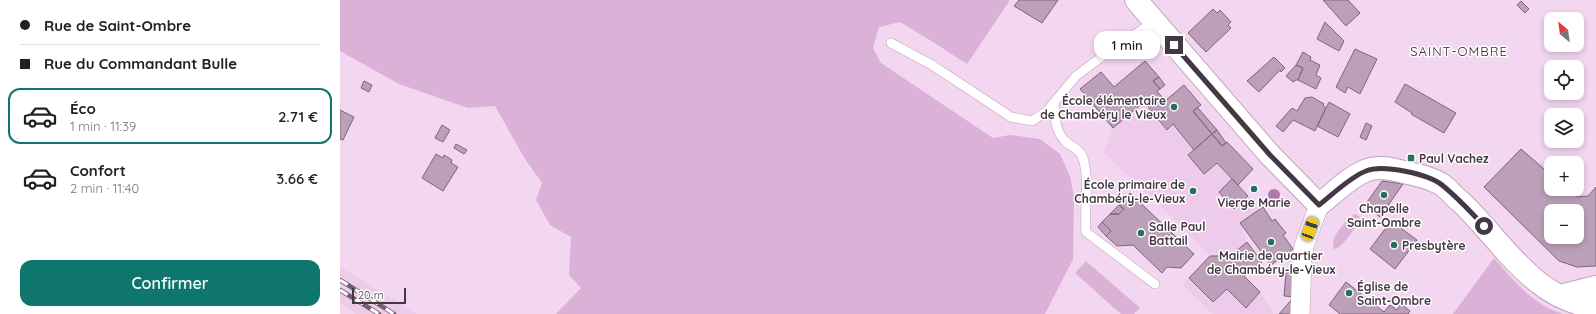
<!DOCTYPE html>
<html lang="fr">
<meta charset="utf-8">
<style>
body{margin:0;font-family:Quicksand,sans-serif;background:#f6f6f6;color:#222;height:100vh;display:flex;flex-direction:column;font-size:15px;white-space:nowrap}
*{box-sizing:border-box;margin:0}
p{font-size:13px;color:#767676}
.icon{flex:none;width:22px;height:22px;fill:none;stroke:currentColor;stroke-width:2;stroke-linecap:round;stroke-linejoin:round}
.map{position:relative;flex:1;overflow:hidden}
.sheet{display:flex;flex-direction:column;background:#fff;width:340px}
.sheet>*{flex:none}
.top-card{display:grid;align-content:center;height:88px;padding:0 20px;background:#fff}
.needle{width:26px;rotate:331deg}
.controls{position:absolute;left:1204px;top:12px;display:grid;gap:8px}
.controls a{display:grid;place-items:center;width:40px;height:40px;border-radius:8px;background:#fff;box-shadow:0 2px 6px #0003;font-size:20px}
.scale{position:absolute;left:12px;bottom:10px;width:54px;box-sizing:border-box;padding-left:4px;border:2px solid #443843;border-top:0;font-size:11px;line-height:14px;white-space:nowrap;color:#443843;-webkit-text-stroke:3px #fff;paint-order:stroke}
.end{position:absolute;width:18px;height:18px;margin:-9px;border:5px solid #443843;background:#fff;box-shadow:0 0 0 2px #fff}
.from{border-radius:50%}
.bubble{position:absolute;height:28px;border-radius:12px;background:#fff;box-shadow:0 2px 6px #0003;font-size:13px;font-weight:600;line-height:28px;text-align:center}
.car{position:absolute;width:12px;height:24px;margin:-12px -6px;border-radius:5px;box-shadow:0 0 3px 1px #0007;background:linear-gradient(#f5c518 24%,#345 0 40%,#f5c518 0 76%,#345 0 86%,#f5c518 0)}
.top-card b{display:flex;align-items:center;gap:14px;height:38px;font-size:15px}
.top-card b+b{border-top:1px solid #e0e0e0}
.top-card i{width:10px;height:10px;background:#222}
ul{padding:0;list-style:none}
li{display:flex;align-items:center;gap:12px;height:56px;margin:0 8px 6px;padding:0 12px;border:2px solid transparent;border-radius:12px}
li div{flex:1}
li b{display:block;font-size:15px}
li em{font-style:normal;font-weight:600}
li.on{border-color:#0f766e}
li>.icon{width:36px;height:36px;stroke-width:1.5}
.button{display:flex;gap:8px;margin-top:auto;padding:8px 20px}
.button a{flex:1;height:46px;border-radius:12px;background:#0f766e;color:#fff;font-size:16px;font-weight:600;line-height:46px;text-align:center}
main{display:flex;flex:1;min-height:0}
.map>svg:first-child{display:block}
</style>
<main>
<section class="sheet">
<div class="top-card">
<b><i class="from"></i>Rue de Saint-Ombre</b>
<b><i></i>Rue du Commandant Bulle</b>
</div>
<ul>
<li class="on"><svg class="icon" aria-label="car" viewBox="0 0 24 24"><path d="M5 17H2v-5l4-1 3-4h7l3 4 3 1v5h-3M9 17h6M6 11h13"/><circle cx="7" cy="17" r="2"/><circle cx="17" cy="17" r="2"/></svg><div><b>Éco</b><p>1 min · 11:39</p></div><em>2.71 €</em></li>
<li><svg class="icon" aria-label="car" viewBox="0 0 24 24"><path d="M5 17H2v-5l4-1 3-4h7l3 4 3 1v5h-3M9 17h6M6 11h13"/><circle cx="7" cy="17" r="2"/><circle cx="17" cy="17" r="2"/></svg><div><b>Confort</b><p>2 min · 11:40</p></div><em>3.66 €</em></li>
</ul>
<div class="button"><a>Confirmer</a></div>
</section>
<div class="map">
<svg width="1256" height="314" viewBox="0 0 1256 314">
<rect width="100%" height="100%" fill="#f3d6f0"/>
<path fill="#eecbeb" d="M805,61L825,85L817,91L825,101L844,85L861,105L858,108L886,142H887L913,169L898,185L919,209L900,224L907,243L922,262L904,276L920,292L935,314H873L842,285L870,256L838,223L764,153L773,128L740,89L761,72L774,87Z
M0,267L77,314H16L0,303Z"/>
<path fill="#dcb1d8" d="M0,0H670L627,64L593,42L560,22L539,27L533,48L541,63L653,138L670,135L700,139L720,154L730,176L734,196L733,259L705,314H216L241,288L229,275L231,237L210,225L196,200L202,183L185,159L155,106L128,108L59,84L0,51Z
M1016,214L1021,218C1016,226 1002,249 994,249C994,249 993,243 993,242C994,235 1009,215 1016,214Z
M1154,258C1173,280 1193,305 1223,314H1113Z
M746,261L800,308L794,314H781L735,273Z"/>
<path fill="#bca0b9" stroke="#7f657d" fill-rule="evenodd" d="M679,0H718L702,23L674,6Z
M983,0H1008L1020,13L1006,26Z
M1181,1L1189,9L1185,13L1177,5Z
M873,9L877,13L880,10L891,22L888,25L891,28L866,52L848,33Z
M985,22L1004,41L999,51L977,39Z
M1015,49L1037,59L1020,94L1008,87L1005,93L996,87Z
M963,52L971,57L970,60L980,65L976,75L981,78L976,89L958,80L963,68L956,65Z
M934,57L945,68L941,72L940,70L919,92L907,81Z
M805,61L819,77L813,81L820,89L817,91L825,101L844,85L861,105L853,111L872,134L854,150L833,124L827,130L804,102L773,128L740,89L761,72L774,87Z
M956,65L963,68L958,80H956L953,82L946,76Z
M819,77L825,85L820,89L813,81Z
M24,81L32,85L29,92L21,88Z
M1065,84L1116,113L1104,133L1071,114L1072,113L1055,102Z
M972,97L984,104L983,105L986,108L975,131L953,120L943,132L936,126L952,108L957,111L965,98Z
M989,102L1010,114L998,137L977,126Z
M858,108L877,130L872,134L853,111Z
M0,110L14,117L3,140L0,139Z
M1026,123L1032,126L1026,140L1020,137Z
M102,125L110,130L103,142L95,138Z
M877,130L886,143L882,146L872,134Z
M872,134L882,146L887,142L913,169L898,185L877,163L864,174L848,155Z
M116,144L127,150L124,154L114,148Z
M1181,149L1211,175V189H1228L1237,197L1248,196L1256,187V266L1237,267L1219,261L1144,187ZM1211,211H1237V237H1211Z
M96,154L103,158L104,155L112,160L111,163L118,167L103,191L82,178Z
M892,179L908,196L894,209L879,192Z
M1042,181L1063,184L1040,217L1025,205Z
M790,193L854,254L841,268L827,267L822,273L793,245L777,246L766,236L771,231L762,222L770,214H779L784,209L779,205Z
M779,205L784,209L779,214H770Z
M923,207L932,221L935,219L946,233L943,235L953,249L931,265L900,223Z
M1051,221L1077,240L1055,269L1030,249Z
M762,222L771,231L766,236L758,227Z
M907,242L922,262L904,276L920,292L906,308L887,289L873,302L849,278L870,256H890Z
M946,272H957L955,297L944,296Z
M1006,282L1044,312L1050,305L1057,310L1061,304L1070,311L1068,314H1000L989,305Z
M953,298L954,314H939Z"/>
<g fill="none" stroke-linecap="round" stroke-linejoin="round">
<g stroke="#c0a4bd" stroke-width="10">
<path id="service" d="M551,43L592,65L671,117L692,121L707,111L736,76L768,52L814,22
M714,103C715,117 715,131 725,141C731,147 740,149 743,158C750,182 744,208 746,232L815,284"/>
</g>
<g stroke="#c0a4bd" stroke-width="20">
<path id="minor" d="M960,314L962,259L964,246L979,205"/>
</g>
<g stroke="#c0a4bd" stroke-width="24">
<path id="tertiary" d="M796,0L930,155L979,205C993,194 1008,178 1025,171C1036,166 1049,168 1060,171C1074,174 1089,177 1101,184C1108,188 1114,197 1121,202C1163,242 1193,300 1256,307
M1220,296L1256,287"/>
</g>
<use href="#service" stroke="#fff" stroke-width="9"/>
<use href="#minor" stroke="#fff" stroke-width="19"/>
<use href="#tertiary" stroke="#fff" stroke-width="22"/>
<g stroke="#70606f" stroke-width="4.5">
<path id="rail" d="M0,280L54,314
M0,290L39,314"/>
</g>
<use href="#rail" stroke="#fff" stroke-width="3" stroke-dasharray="9" stroke-linecap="butt"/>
</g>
<circle fill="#ae7aab" cx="934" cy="195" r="6"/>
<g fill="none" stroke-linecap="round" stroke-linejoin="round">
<path stroke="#443843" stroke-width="5" d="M834,45L930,155L979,205C992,195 1010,177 1026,171C1043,164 1088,174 1102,185C1117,197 1131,212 1144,226"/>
</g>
<g fill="#276d60" stroke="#fff" stroke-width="1.5">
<circle cx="834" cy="107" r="4"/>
<rect x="1067" y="154" width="8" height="8" rx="2"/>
<circle cx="914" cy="189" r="4"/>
<circle cx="853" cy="191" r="4"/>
<circle cx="1044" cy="195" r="4"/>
<circle cx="801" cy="233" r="4"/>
<circle cx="931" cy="242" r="4"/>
<circle cx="1054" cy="245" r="4"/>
<circle cx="1009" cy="293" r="4"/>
</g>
<g text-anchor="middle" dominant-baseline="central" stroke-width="3" stroke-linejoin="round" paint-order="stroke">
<g font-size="12" font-weight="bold" fill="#443843" stroke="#fff" text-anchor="start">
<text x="826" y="100" text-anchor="end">École élémentaire<tspan x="826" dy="14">de Chambéry le Vieux</tspan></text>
<text x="1079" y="158">Paul Vachez</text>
<text x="845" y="184" text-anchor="end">École primaire de<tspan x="845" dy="14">Chambéry-le-Vieux</tspan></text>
<text x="914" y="202" text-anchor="middle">Vierge Marie</text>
<text x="1044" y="208" text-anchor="middle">Chapelle<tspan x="1044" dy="14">Saint-Ombre</tspan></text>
<text x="809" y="226">Salle Paul<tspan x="809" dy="14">Battail</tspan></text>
<text x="1062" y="245">Presbytère</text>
<text x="931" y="255" text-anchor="middle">Mairie de quartier<tspan x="931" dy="14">de Chambéry-le-Vieux</tspan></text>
<text x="1017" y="286">Église de<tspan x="1017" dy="14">Saint-Ombre</tspan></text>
</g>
<g font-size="13" letter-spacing="1" fill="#3d263b" stroke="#fff">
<text x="1119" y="51">SAINT-OMBRE</text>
</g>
</g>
</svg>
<div class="controls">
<a><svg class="needle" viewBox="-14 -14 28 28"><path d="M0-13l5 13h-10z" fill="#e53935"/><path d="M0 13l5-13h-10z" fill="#767676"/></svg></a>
<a><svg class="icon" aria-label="locate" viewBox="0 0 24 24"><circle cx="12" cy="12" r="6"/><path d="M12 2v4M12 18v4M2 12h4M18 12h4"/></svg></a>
<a><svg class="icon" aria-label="layers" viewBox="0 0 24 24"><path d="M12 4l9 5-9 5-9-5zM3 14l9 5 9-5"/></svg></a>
<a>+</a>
<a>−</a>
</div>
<div class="scale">20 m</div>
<i class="end from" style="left:1144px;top:226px"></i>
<i class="end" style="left:834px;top:45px"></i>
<div class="bubble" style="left:754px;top:31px;width:66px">1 min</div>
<i class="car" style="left:970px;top:229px;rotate:20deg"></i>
</div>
</main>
